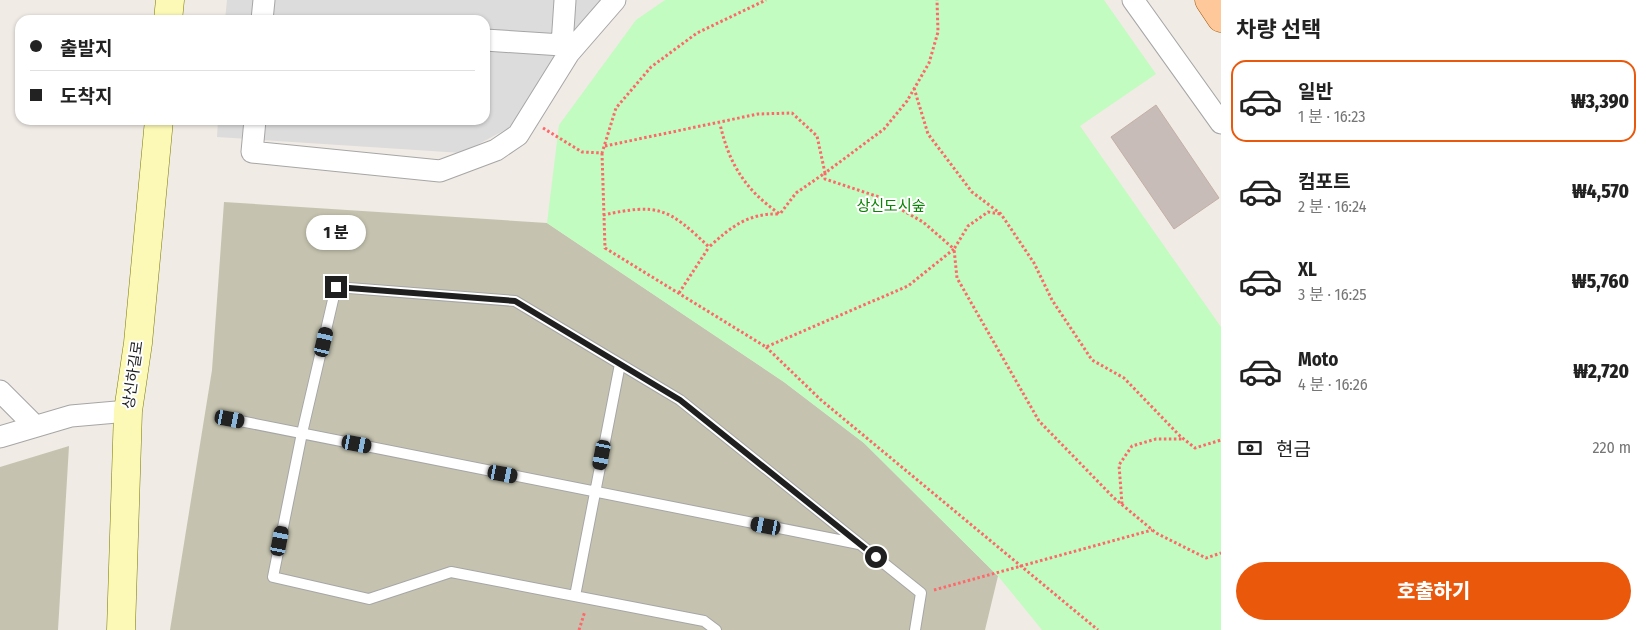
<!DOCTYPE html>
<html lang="ko">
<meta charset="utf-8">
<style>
body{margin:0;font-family:"Fira Sans Condensed","Noto Sans KR",sans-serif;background:#f2f2f2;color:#222;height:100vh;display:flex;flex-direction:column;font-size:19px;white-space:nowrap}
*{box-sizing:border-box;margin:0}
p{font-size:16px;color:#767676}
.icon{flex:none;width:28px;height:28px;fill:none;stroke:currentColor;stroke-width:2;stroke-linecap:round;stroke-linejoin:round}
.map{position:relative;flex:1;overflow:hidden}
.details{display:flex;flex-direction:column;background:#fff;width:425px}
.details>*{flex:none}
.hud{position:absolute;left:15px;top:15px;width:475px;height:110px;border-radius:15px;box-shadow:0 1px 4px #0004;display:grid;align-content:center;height:110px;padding:0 15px;background:#fff}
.end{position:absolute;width:22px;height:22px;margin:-11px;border:6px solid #1f1f1f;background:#fff;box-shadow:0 0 0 2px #fff}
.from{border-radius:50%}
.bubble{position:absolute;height:35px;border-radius:18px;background:#fff;box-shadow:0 1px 4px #0004;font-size:16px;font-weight:800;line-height:35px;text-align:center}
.car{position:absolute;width:15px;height:30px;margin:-15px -8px;border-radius:6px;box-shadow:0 0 4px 1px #0007;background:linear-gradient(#222 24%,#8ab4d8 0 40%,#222 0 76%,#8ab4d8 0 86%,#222 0)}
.hud b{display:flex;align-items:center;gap:18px;height:48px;font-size:19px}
.hud b+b{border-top:1px solid #e0e0e0}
.hud i{width:12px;height:12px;background:#222}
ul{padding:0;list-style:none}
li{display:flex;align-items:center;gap:15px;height:82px;margin:0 10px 8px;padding:0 5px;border:2px solid transparent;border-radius:15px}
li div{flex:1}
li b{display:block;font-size:19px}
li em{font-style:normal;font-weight:800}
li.on{border-color:#ea580c}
li>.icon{width:45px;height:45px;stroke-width:1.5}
h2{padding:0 15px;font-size:22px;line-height:60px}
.pay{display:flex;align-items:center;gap:12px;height:55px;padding:0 15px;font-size:19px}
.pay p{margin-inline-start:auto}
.action{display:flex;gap:10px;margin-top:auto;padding:10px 15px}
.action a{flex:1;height:58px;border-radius:30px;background:#ea580c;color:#fff;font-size:20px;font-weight:800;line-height:58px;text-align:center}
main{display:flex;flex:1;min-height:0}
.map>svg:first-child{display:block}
</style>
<main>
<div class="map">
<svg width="1221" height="630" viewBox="0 0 1221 630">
<rect width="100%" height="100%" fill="#f0ebe5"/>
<path fill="#dddcdc" d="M227,0H604L514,125L462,153L217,137L218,120H485V20H225Z"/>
<path fill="#c5c3af" d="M224,202L547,223L784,382L864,443L998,576L985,630H170L212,370Z
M69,446L58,630H0V467Z"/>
<path fill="#c2fcc0" d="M665,0H1104L1156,74L1080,126L1221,327V630H1042L998,576L864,443L784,382L547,223L559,125L636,20Z"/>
<path fill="#c8bcb8" stroke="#c3afa6" d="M1156,105L1219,198L1174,229L1111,137Z"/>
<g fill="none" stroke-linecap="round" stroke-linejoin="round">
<g stroke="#a6a6a6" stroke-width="12">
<path id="lane" d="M230,419L859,544
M575,596L620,364
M716,630L704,621L451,572L369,599L273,577L302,433L336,287L515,301L680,400L921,593L915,630"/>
</g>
<g stroke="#a6a6a6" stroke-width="23">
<path id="street" d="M565,0L562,45L569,53
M1133,0L1221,123
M262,20L264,0
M485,40L562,45
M255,120L252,152L440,171L496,150L518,135L569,53L615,0
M0,391L34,425
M0,437L71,416L128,411"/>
</g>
<g stroke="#7c7a00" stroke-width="29">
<path id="secondary" d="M168,20L170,0
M121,630L128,411L138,343L159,120"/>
</g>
<g stroke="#9a5500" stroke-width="29">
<path id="primary" d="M1209,0L1221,18"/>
</g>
<path stroke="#ff6769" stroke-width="3" stroke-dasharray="2.5 2.5" stroke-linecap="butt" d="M914,88L928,134L972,192L1001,214L1034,263L1052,300L1092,360L1124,378L1180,436L1195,448L1221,440
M543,128L582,152L602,153L616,108L651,67L697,33L766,0
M605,146L758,114L792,113L817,136L825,173L884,129L907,101L929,63L938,32L937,0
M602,153L605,248L766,347L908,286L954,249L923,222L879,197L825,179V173L796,193L780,214C746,191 729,164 720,124
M1000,214L988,212L968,226L954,249L957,278L1039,421L1114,498L1156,533L1206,558L1221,553
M603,215C659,203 668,208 709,247C731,227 748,213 779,214
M679,293L709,247
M766,347L821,400L1098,630
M1122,504L1119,465L1132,446L1156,439H1183
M934,590L1152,530
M579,630L585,611"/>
<use href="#lane" stroke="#fff" stroke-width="10"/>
<use href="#street" stroke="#fff" stroke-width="21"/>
<use href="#secondary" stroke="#fcf8b6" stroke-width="28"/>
<use href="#primary" stroke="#ffc89b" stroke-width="28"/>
</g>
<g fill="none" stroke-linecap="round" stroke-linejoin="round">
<path stroke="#1f1f1f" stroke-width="6" d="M336,287L515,301L680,400L876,557"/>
</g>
<g text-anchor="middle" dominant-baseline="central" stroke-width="4" stroke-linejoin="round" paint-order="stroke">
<g font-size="15" fill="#0b8306" stroke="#fff">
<text x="891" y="206">상신도시숲</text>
</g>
<g font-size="15" fill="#1f1f1f" stroke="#fff">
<text transform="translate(133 375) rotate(-82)">상신하길로</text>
</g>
</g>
</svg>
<i class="end from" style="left:876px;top:557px"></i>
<i class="end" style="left:336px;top:287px"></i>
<div class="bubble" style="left:306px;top:215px;width:60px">1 분</div>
<i class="car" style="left:324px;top:342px;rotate:13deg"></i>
<i class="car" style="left:230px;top:419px;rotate:101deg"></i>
<i class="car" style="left:357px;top:444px;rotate:101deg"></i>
<i class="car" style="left:602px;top:455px;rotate:191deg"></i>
<i class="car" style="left:503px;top:474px;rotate:101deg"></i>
<i class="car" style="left:766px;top:526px;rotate:281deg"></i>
<i class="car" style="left:280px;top:541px;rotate:11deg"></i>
<div class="hud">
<b><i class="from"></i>출발지</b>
<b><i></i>도착지</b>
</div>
</div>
<section class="details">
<h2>차량 선택</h2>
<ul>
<li class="on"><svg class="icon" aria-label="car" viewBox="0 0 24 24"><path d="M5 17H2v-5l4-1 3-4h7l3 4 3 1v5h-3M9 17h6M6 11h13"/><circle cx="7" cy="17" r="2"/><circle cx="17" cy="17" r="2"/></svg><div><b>일반</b><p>1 분 · 16:23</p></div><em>₩3,390</em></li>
<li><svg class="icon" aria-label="car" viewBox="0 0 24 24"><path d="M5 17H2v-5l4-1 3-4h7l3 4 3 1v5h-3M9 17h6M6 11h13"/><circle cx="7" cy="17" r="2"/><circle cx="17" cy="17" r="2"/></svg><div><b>컴포트</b><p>2 분 · 16:24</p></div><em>₩4,570</em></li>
<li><svg class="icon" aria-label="car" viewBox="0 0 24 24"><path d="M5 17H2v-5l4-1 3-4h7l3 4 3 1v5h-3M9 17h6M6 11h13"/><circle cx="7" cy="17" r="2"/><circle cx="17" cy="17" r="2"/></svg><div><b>XL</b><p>3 분 · 16:25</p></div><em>₩5,760</em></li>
<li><svg class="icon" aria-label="car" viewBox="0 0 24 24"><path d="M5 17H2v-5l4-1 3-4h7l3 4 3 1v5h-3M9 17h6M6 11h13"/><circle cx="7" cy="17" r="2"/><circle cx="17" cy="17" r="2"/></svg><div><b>Moto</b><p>4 분 · 16:26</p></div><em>₩2,720</em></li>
</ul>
<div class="pay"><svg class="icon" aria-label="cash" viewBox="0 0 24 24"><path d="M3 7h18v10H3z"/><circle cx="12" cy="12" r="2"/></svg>현금<p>220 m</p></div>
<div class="action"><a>호출하기</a></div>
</section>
</main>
